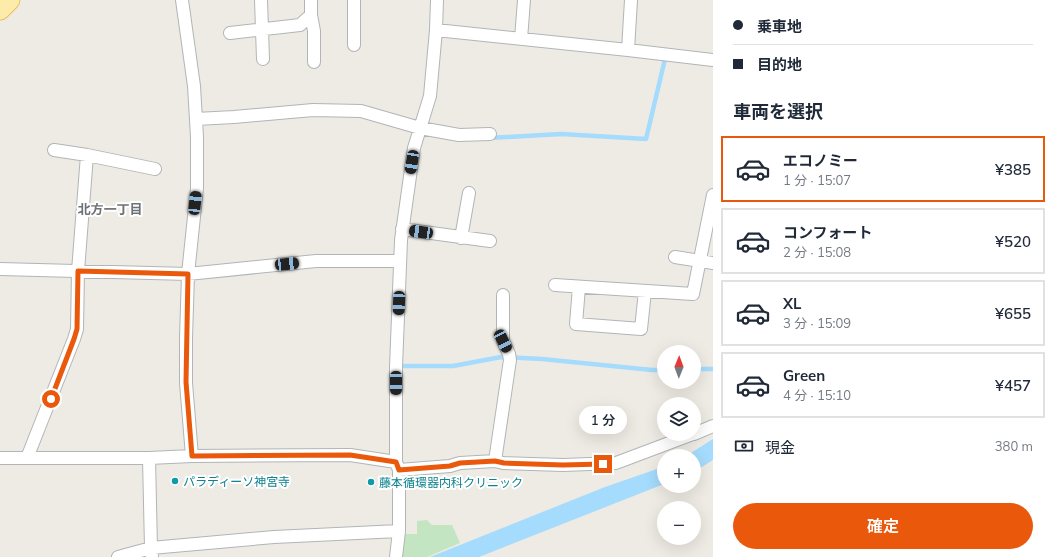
<!DOCTYPE html>
<html lang="ja">
<meta charset="utf-8">
<style>
body{margin:0;font-family:Mulish,"Noto Sans JP",sans-serif;background:#f6f6f7;color:#1f2937;height:100vh;display:flex;flex-direction:column;font-size:15px;white-space:nowrap}
*{box-sizing:border-box;margin:0}
p{font-size:13px;color:#747a83}
.icon{flex:none;width:22px;height:22px;fill:none;stroke:currentColor;stroke-width:2;stroke-linecap:round;stroke-linejoin:round}
.map{position:relative;flex:1;overflow:hidden}
.side{display:flex;flex-direction:column;background:#fff;width:340px}
.side>*{flex:none}
.hud{display:grid;align-content:center;height:88px;padding:0 20px;background:#fff}
.needle{width:26px;rotate:1deg}
.controls{position:absolute;left:657px;top:345px;display:grid;gap:8px}
.controls a{display:grid;place-items:center;width:44px;height:44px;border-radius:50%;background:#fff;box-shadow:0 4px 16px #0002;font-size:20px}
.end{position:absolute;width:18px;height:18px;margin:-9px;border:5px solid #ea580c;background:#fff;box-shadow:0 0 0 2px #fff}
.from{border-radius:50%}
.bubble{position:absolute;height:28px;border-radius:14px;background:#fff;box-shadow:0 4px 16px #0002;font-size:13px;font-weight:600;line-height:28px;text-align:center}
.car{position:absolute;width:12px;height:24px;margin:-12px -6px;border-radius:5px;box-shadow:0 0 3px 1px #0007;background:linear-gradient(#222 24%,#8ab4d8 0 40%,#222 0 76%,#8ab4d8 0 86%,#222 0)}
.hud b{display:flex;align-items:center;gap:14px;height:38px;font-size:15px}
.hud b+b{border-top:1px solid #e0e1e3}
.hud i{width:10px;height:10px;background:#1f2937}
ul{padding:0;list-style:none}
li{display:flex;align-items:center;gap:12px;height:66px;margin:0 8px 6px;padding:0 12px;border:2px solid #e0e1e3;border-radius:0px}
li div{flex:1}
li b{display:block;font-size:15px}
li em{font-style:normal;font-weight:600}
li.selected{border-color:#ea580c}
li>.icon{width:36px;height:36px;stroke-width:1.5}
h2{padding:0 20px;font-size:18px;line-height:48px}
.pay{display:flex;align-items:center;gap:10px;height:44px;padding:0 20px;font-size:15px}
.pay p{margin-inline-start:auto}
.cta{display:flex;gap:8px;margin-top:auto;padding:8px 20px}
.cta a{flex:1;height:46px;border-radius:24px;background:#ea580c;color:#fff;font-size:16px;font-weight:600;line-height:46px;text-align:center}
main{display:flex;flex:1;min-height:0}
.map>svg:first-child{display:block}
</style>
<main>
<div class="map">
<svg width="713" height="557" viewBox="0 0 713 557">
<rect width="100%" height="100%" fill="#eeebe4"/>
<path fill="#c3e5c1" d="M427,520L432,525H452L460,543L427,557H403V534H417V521Z"/>
<path fill="#a5dbfc" d="M713,439V460L694,472V456H686Z
M664,466V484L479,557H430L605,487L654,470Z"/>
<g fill="none" stroke-linecap="round" stroke-linejoin="round">
<path stroke="#a5dbfc" stroke-width="4.5" d="M489,138L561,134L646,139L665,59H668
M404,366H453L501,357L542,359L652,370H664
M694,369H713"/>
<g stroke="#b1b5b8" stroke-width="14">
<path id="minor" d="M182,0L194,86L197,137V188L188,274L186,338V383L192,456
M261,0L263,59
M354,0V45
M311,15L314,31V62
M436,30L628,50L713,60
M230,33L300,25L311,15V0
M521,39L524,0
M628,50L631,0
M196,119L234,117L313,110L361,111L420,128L459,135L490,134
M54,150L87,155L155,169
M402,229L490,241
M461,238L469,193
M675,257L713,263
M0,269L188,274L316,261H400
M555,285L693,294L713,195
M579,287L576,324L641,329L645,291
M694,434L713,426
M0,458H149L192,456L350,455L396,462
M27,458L74,339L77,329L78,271L87,155
M149,458L151,548L152,557
M495,461L510,360L509,354L503,341V295
M399,470L450,466L460,463L495,461L503,463L563,465L616,463L693,434
M118,557L151,548L274,537L399,531
M396,557L399,531V470L396,462V367L401,240L414,148L430,96L436,30L437,0"/>
</g>
<g stroke="#edbd5d" stroke-width="21">
<path id="primary" d="M0,10L10,0"/>
</g>
<use href="#minor" stroke="#fff" stroke-width="12"/>
<use href="#primary" stroke="#fdebaa" stroke-width="19"/>
</g>
<g fill="none" stroke-linecap="round" stroke-linejoin="round">
<path stroke="#ea580c" stroke-width="5" d="M51,399L74,339L77,329L78,271L188,274L186,382L192,456L350,455L396,462L399,470L450,466L460,463L495,461L504,463L563,465L603,464"/>
</g>
<g fill="#0f9aa8" stroke="#fff" stroke-width="1.5">
<circle cx="175" cy="481" r="4"/>
<circle cx="371" cy="482" r="4"/>
</g>
<g text-anchor="middle" dominant-baseline="central" stroke-width="4" stroke-linejoin="round" paint-order="stroke">
<g font-size="12" fill="#0d838f" stroke="#fff" text-anchor="start">
<text x="183" y="481">パラディーソ神宮寺</text>
<text x="379" y="482">藤本循環器内科クリニック</text>
</g>
<g font-size="13" font-weight="bold" fill="#6d7276" stroke="#fff">
<text x="110" y="209">北方一丁目</text>
</g>
</g>
</svg>
<div class="controls">
<a><svg class="needle" viewBox="-14 -14 28 28"><path d="M0-13l5 13h-10z" fill="#e53935"/><path d="M0 13l5-13h-10z" fill="#747a83"/></svg></a>
<a><svg class="icon" aria-label="layers" viewBox="0 0 24 24"><path d="M12 4l9 5-9 5-9-5zM3 14l9 5 9-5"/></svg></a>
<a>+</a>
<a>−</a>
</div>
<i class="end from" style="left:51px;top:399px"></i>
<i class="end" style="left:603px;top:464px"></i>
<div class="bubble" style="left:579px;top:406px;width:48px">1 分</div>
<i class="car" style="left:412px;top:162px;rotate:189deg"></i>
<i class="car" style="left:195px;top:203px;rotate:6deg"></i>
<i class="car" style="left:421px;top:232px;rotate:278deg"></i>
<i class="car" style="left:287px;top:264px;rotate:84deg"></i>
<i class="car" style="left:399px;top:303px;rotate:182deg"></i>
<i class="car" style="left:503px;top:341px;rotate:154deg"></i>
<i class="car" style="left:396px;top:383px;rotate:180deg"></i>
</div>
<section class="side">
<div class="hud">
<b><i class="from"></i>乗車地</b>
<b><i></i>目的地</b>
</div>
<h2>車両を選択</h2>
<ul>
<li class="selected"><svg class="icon" aria-label="car" viewBox="0 0 24 24"><path d="M5 17H2v-5l4-1 3-4h7l3 4 3 1v5h-3M9 17h6M6 11h13"/><circle cx="7" cy="17" r="2"/><circle cx="17" cy="17" r="2"/></svg><div><b>エコノミー</b><p>1 分 · 15:07</p></div><em>¥385</em></li>
<li><svg class="icon" aria-label="car" viewBox="0 0 24 24"><path d="M5 17H2v-5l4-1 3-4h7l3 4 3 1v5h-3M9 17h6M6 11h13"/><circle cx="7" cy="17" r="2"/><circle cx="17" cy="17" r="2"/></svg><div><b>コンフォート</b><p>2 分 · 15:08</p></div><em>¥520</em></li>
<li><svg class="icon" aria-label="car" viewBox="0 0 24 24"><path d="M5 17H2v-5l4-1 3-4h7l3 4 3 1v5h-3M9 17h6M6 11h13"/><circle cx="7" cy="17" r="2"/><circle cx="17" cy="17" r="2"/></svg><div><b>XL</b><p>3 分 · 15:09</p></div><em>¥655</em></li>
<li><svg class="icon" aria-label="car" viewBox="0 0 24 24"><path d="M5 17H2v-5l4-1 3-4h7l3 4 3 1v5h-3M9 17h6M6 11h13"/><circle cx="7" cy="17" r="2"/><circle cx="17" cy="17" r="2"/></svg><div><b>Green</b><p>4 分 · 15:10</p></div><em>¥457</em></li>
</ul>
<div class="pay"><svg class="icon" aria-label="cash" viewBox="0 0 24 24"><path d="M3 7h18v10H3z"/><circle cx="12" cy="12" r="2"/></svg>現金<p>380 m</p></div>
<div class="cta"><a>確定</a></div>
</section>
</main>
